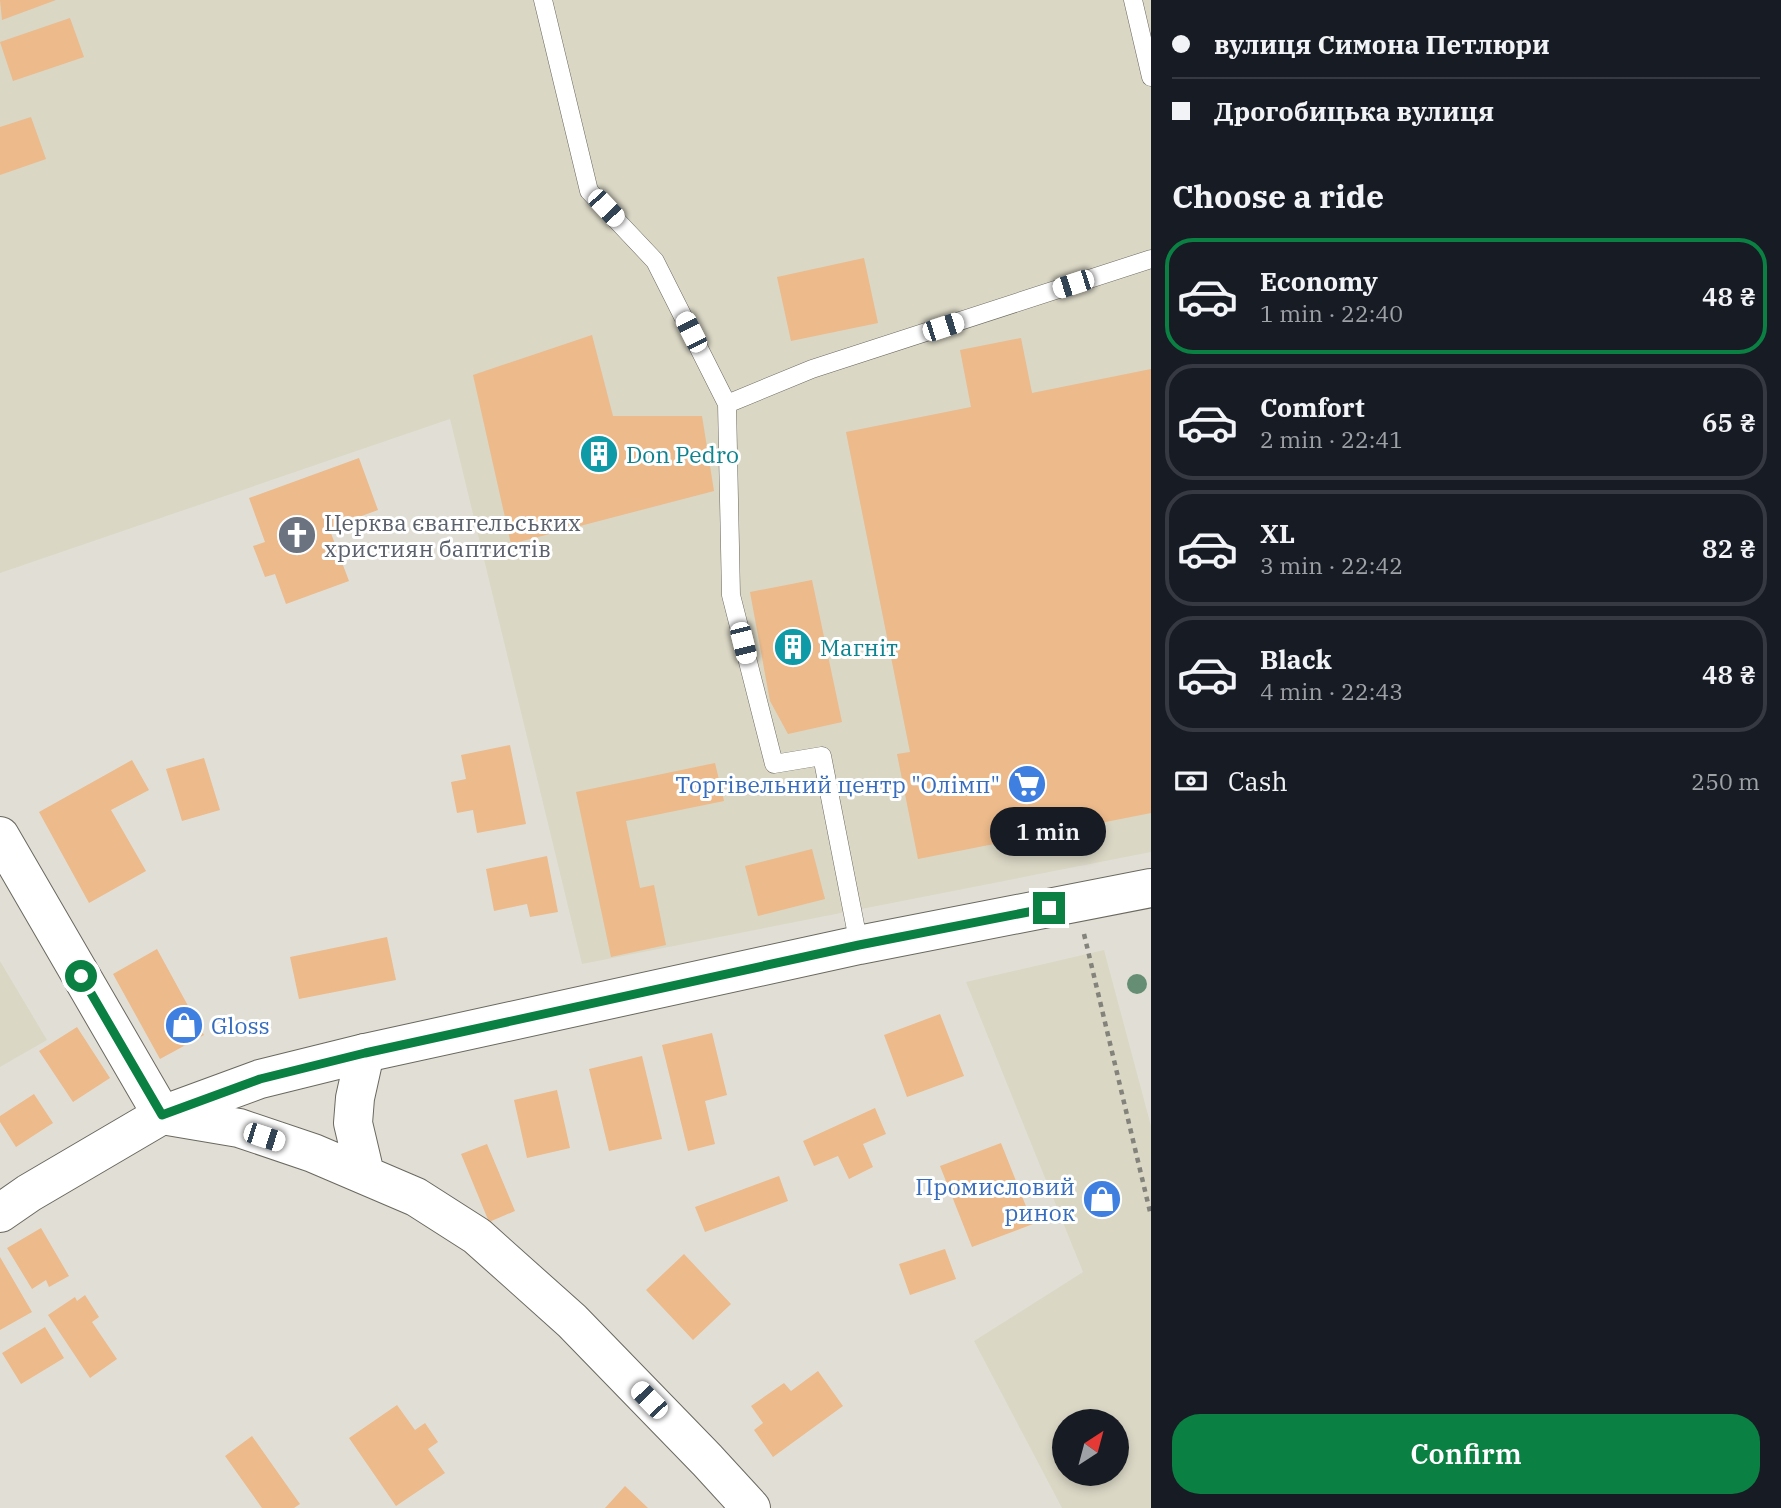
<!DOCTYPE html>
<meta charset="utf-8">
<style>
body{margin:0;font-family:"IBM Plex Serif",serif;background:#20242c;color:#f1f3f6;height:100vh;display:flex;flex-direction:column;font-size:26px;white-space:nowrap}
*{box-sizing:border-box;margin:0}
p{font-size:23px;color:#9ea1a6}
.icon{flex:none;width:38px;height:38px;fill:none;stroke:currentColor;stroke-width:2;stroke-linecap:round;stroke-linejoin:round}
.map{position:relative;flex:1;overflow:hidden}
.sheet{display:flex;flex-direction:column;background:#171b24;width:630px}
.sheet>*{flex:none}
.banner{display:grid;align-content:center;height:154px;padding:0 21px;background:#171b24}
.needle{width:46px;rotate:36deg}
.buttons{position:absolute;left:1052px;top:1409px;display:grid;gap:14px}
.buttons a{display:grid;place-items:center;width:77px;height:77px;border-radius:50%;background:#171b24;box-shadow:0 4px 10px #0003;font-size:35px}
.end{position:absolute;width:32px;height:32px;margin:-16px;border:9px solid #0b8043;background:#fff;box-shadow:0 0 0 4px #fff}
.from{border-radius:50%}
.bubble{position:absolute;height:49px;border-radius:24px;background:#171b24;box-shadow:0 4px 10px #0003;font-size:23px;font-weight:600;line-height:49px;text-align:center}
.car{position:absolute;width:21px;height:42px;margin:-21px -10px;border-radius:9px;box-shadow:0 0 5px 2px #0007;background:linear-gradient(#fff 24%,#345 0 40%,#fff 0 76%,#345 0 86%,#fff 0)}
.banner b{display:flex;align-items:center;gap:24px;height:66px;font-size:26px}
.banner b+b{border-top:2px solid #363941}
.banner i{width:18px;height:18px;background:#f1f3f6}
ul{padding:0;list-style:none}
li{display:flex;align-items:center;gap:21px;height:116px;margin:0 14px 10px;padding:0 7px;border:4px solid #363941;border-radius:28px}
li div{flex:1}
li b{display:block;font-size:26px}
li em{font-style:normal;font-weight:600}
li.current{border-color:#0b8043}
li>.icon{width:63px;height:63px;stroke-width:1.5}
h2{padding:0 21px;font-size:32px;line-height:84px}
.pay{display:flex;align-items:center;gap:18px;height:77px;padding:0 21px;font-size:26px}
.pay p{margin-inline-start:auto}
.cta{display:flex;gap:14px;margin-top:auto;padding:14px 21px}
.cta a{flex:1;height:80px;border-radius:28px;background:#0b8043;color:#fff;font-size:28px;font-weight:600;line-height:80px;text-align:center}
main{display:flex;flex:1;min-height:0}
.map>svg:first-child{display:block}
</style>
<main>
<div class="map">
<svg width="1151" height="1508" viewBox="0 0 1151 1508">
<rect width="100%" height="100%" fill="#e1dfd5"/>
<path fill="#dad7c5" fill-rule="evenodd" d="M0,0H1151V852L582,964L450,419L0,573Z
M1104,950L1151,1126V1508H1062L974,1341L1083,1272L966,982ZM1064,1421H1116V1474H1064Z
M0,961L47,1040L0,1067Z"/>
<path fill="#ecba8b" d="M0,0H56L2,20Z
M70,18L84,57L13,81L0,42Z
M31,117L46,159L0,175V127Z
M864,258L878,323L791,341L777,277Z
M592,335L613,416H702L714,491L511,544L473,375Z
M1021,338L1032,393L1151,369V813L918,859L897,754L910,752L846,432L971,407L960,350Z
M359,458L378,510L329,528L349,581L286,604L275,574L265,577L253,546L265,542L249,498Z
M812,580L842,722L788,734L770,701L750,592Z
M510,745L526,824L477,833L473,810L457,813L451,782L466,779L461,755Z
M204,758L220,810L182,821L166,769Z
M132,760L149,790L111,810L146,871L89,903L39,812Z
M715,763L724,801L626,821L640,888L654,885L666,945L611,957L576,792Z
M812,849L825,899L758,916L745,866Z
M547,856L558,912L530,917L527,904L494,911L486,869Z
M387,937L396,980L299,999L290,957Z
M157,949L204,1035L160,1059L113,974Z
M940,1014L964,1076L907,1097L884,1035Z
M77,1027L110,1078L73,1102L39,1051Z
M712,1033L727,1095L705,1101L715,1144L688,1151L662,1045Z
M642,1056L662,1139L609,1151L589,1069Z
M557,1090L570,1148L527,1158L514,1100Z
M34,1094L53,1123L16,1147L0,1122V1116Z
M875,1108L886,1134L863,1144L873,1167L849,1179L838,1156L814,1166L803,1141Z
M1001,1143L1033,1224L972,1247L940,1166Z
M487,1144L515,1211L489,1222L461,1154Z
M779,1176L788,1201L705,1232L695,1207Z
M41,1228L69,1276L49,1287L46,1280L32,1289L7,1248Z
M945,1249L956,1279L910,1295L899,1264Z
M684,1254L731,1304L693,1340L646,1290Z
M0,1257L32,1312L0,1330Z
M85,1295L99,1317L92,1322L117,1359L90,1378L48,1315L75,1297L77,1301Z
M45,1327L64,1358L21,1384L2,1353Z
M818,1371L843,1406L773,1457L754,1430L763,1423L751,1406L784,1383L791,1391Z
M397,1405L415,1430L425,1423L438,1442L428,1449L445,1473L396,1506L349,1438Z
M252,1436L300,1504L294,1508H262L225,1456Z
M625,1486L648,1508H605Z"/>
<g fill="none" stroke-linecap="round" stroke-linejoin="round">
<g stroke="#6a685f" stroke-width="19">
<path id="service" d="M543,0L589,191L655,261L727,404L731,595L774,764L822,756L859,945
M1133,0L1151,77
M727,404L812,369L1151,259"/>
</g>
<g stroke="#6a685f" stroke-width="40">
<path id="tertiary" d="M365,1053L355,1098L353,1123L365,1174
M162,1115L239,1128L313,1153L416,1197L477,1236L572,1321L707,1460L751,1508"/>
</g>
<g stroke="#6a685f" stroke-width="40">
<path id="secondary" d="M0,836L162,1115
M0,1213L29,1193L162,1115L260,1079L365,1053L859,945L1151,888"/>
</g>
<path stroke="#83827b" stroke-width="4.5" stroke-dasharray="5 5" stroke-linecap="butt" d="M1084,934L1151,1216"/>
<use href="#service" stroke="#fff" stroke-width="18"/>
<use href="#tertiary" stroke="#fff" stroke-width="38"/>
<use href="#secondary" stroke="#fff" stroke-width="38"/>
</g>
<circle fill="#668e75" cx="1137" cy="984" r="10"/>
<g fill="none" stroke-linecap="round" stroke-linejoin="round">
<path stroke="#0b8043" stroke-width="9" d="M81,976L162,1115L260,1079L365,1053L859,945L1049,908"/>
</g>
<defs>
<g id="building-disc" transform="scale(2.0125)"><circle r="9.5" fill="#0f9aa8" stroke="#fff"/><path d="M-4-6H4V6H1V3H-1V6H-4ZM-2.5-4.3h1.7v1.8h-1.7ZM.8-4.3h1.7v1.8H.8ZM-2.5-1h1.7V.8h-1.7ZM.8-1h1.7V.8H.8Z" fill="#fff"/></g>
<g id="church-disc" transform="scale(2.0125)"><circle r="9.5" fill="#6b7280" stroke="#fff"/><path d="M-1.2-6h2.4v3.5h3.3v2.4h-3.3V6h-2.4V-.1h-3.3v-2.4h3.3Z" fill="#fff"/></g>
<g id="supermarket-disc" transform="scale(2.0125)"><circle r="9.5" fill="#3f7fe0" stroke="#fff"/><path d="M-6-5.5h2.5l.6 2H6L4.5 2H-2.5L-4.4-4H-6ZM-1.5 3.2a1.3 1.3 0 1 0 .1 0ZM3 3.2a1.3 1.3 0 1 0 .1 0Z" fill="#fff"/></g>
<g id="shop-disc" transform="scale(2.0125)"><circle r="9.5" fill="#3f7fe0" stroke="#fff"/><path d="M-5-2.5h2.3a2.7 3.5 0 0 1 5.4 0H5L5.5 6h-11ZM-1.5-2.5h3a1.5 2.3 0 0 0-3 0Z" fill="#fff"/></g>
</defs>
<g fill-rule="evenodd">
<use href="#building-disc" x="599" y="454"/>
<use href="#church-disc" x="297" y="535"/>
<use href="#building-disc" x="793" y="647"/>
<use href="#supermarket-disc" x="1027" y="784"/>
<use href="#shop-disc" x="184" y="1025"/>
<use href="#shop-disc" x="1102" y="1199"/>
</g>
<g text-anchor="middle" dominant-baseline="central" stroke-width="6" stroke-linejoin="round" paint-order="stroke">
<g font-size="23" fill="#0d838f" stroke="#fff" text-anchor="start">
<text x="626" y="454">Don Pedro</text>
<text x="820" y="647">Магніт</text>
</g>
<g font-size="23" fill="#5b616d" stroke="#fff" text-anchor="start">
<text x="324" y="522">Церква євангельських<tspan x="324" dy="26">християн баптистів</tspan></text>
</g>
<g font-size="23" fill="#366cbe" stroke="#fff" text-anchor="end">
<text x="1000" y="784">Торгівельний центр "Олімп"</text>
<text x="211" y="1025" text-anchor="start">Gloss</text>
<text x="1075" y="1186">Промисловий<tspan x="1075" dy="26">ринок</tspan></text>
</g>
</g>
</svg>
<div class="buttons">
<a><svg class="needle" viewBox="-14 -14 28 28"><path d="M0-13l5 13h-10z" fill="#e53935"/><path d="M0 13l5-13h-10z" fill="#9ea1a6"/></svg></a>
</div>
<i class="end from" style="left:81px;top:976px"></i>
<i class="end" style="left:1049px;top:908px"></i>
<div class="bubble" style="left:990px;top:807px;width:116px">1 min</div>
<i class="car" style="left:606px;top:208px;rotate:137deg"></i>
<i class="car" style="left:1073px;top:284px;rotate:252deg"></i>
<i class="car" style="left:943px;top:327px;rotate:72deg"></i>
<i class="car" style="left:691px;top:332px;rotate:333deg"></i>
<i class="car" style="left:743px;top:643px;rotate:166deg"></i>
<i class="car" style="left:264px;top:1137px;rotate:108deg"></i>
<i class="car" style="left:649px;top:1400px;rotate:316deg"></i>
</div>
<section class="sheet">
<div class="banner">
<b><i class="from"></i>вулиця Симона Петлюри</b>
<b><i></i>Дрогобицька вулиця</b>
</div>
<h2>Choose a ride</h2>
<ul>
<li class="current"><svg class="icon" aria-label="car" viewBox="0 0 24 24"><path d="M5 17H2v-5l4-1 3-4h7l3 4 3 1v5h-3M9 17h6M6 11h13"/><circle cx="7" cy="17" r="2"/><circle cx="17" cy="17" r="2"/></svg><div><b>Economy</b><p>1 min · 22:40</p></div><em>48 ₴</em></li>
<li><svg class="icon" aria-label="car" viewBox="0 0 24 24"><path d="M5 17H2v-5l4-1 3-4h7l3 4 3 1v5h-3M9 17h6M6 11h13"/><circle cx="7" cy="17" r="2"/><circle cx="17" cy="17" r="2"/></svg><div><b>Comfort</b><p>2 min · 22:41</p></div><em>65 ₴</em></li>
<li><svg class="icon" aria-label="car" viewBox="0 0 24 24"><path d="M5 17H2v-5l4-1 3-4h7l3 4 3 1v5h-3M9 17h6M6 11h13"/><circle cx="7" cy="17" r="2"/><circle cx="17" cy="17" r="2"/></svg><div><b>XL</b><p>3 min · 22:42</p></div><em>82 ₴</em></li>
<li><svg class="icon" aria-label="car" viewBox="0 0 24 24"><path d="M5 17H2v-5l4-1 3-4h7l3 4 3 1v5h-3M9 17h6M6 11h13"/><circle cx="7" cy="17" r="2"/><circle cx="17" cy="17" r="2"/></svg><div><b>Black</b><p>4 min · 22:43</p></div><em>48 ₴</em></li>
</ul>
<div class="pay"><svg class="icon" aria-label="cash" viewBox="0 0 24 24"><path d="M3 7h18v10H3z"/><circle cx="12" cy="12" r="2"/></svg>Cash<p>250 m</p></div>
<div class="cta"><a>Confirm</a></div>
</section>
</main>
